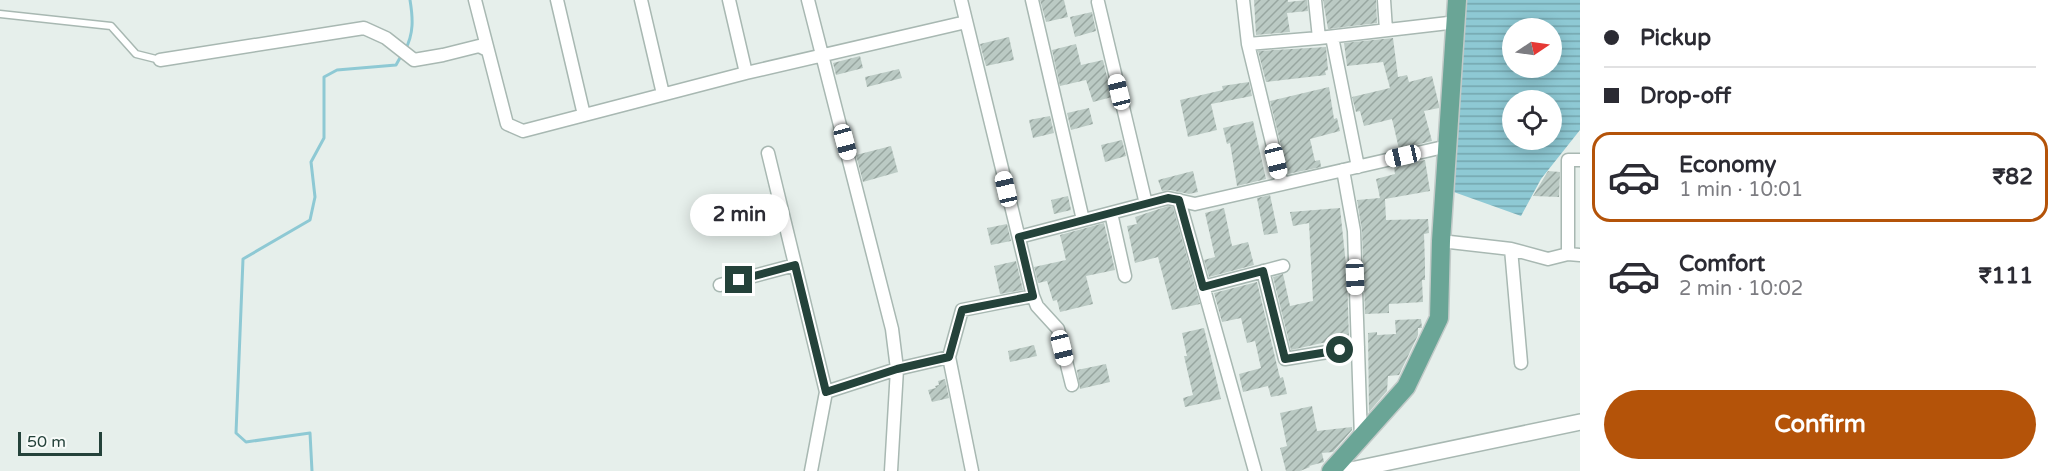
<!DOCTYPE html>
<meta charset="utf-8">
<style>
body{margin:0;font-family:"Varela Round",sans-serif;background:#f2f2f3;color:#2b2b33;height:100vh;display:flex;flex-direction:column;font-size:22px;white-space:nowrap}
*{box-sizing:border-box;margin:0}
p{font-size:20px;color:#7c7c81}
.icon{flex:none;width:33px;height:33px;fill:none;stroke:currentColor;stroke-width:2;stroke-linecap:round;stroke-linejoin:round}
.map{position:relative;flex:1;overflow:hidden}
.drawer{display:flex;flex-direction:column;background:#fff;width:480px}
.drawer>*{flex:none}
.top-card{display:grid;align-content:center;height:132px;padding:0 24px;background:#fff}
.needle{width:39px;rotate:77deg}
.tools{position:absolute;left:1502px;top:18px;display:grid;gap:12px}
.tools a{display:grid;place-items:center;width:60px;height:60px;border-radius:50%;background:#fff;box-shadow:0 3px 15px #0003;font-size:30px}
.scale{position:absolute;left:18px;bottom:15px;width:84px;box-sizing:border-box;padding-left:6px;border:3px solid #24423a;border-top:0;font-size:16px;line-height:21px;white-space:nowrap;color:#24423a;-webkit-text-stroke:4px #f7fbf9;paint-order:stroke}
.end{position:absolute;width:27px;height:27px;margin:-14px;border:8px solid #24423a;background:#fff;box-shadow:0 0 0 3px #fff}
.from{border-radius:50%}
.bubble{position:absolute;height:42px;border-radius:21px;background:#fff;box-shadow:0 3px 15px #0003;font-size:20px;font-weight:700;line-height:42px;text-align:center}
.car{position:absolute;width:18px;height:36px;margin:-18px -9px;border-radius:8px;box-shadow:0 0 4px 2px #0007;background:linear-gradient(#fff 24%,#345 0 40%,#fff 0 76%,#345 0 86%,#fff 0)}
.top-card b{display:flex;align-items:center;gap:21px;height:57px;font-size:22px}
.top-card b+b{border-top:2px solid #e1e1e2}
.top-card i{width:15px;height:15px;background:#2b2b33}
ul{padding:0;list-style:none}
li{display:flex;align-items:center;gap:18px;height:90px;margin:0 12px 9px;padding:0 12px;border:3px solid transparent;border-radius:18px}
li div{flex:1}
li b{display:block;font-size:22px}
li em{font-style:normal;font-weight:700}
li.selected{border-color:#b45309}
li>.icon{width:54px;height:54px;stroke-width:1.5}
.action{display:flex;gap:12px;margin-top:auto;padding:12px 24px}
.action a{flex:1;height:69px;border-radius:36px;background:#b45309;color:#fff;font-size:24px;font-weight:700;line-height:69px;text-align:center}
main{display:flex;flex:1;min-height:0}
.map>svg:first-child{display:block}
</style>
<main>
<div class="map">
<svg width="1580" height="471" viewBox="0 0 1580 471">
<defs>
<pattern id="water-rules" width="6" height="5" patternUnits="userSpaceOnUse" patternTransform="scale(1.5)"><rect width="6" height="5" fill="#8ec9d4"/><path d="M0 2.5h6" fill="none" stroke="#74a5ad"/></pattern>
<pattern id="building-hatch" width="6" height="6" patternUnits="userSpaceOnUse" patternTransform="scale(1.5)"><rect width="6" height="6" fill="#bbcac4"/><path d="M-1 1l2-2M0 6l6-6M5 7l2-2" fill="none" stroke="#98a6a0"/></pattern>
</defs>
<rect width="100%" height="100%" fill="#e6efeb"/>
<path fill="url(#water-rules)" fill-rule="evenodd" d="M1463,0H1580V130L1541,179L1521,216L1451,191ZM1512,28H1551V68H1512ZM1512,100H1551V140H1512Z"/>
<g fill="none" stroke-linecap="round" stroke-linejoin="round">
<path stroke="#8ec9d4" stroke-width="3" d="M405,50C414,34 413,18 410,0
M312,471L310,433L246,442L236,433L243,259L310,220L315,197L311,162L324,138V77L337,70L396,65L401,56"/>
</g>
<path fill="url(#building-hatch)" d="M1040,0H1064L1068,17L1046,22Z
M1254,0H1288V2L1307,0L1308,11L1287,13L1290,32L1256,35Z
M1323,0H1376L1377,23L1328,29Z
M1092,12L1096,31L1075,37L1070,17Z
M1009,37L1014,60L986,66L980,44Z
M1393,38L1398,77L1407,75L1409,82L1432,76L1439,105V108L1424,111L1432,141L1399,149L1392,119L1364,126L1360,111L1356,112L1352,97L1390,88L1383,62L1347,66L1344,43Z
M1076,44L1081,65L1103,60L1112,97L1093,102L1086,80L1060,86L1052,50Z
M1326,47L1328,70L1325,71L1326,75L1266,82L1258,51Z
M860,56L863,68L836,75L833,63Z
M899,69L902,78L867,87L865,77Z
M1249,82L1252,96L1211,104L1217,130L1188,137L1180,100L1223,90L1222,86Z
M1329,87L1334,119L1337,118L1340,131L1310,139L1315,161L1320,160L1321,167L1288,174L1270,101Z
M1089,108L1093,124L1071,130L1067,113Z
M1050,116L1054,133L1033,138L1029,120Z
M1253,121L1266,179L1237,186L1230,143L1227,144L1223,128Z
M1122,140L1126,156L1105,162L1101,145Z
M891,146L898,172L863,182L856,155Z
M1425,160L1430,191L1385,199L1386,220L1428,219L1429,233L1424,234L1425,264V280H1422L1423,302L1389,304V313L1365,314L1362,231L1357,200L1380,198L1376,179L1395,174L1394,167Z
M1193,171L1198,192L1189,194L1170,190L1162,191L1158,180Z
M1548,171L1560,172L1559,197L1533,196Z
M1270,195L1278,233L1264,235L1257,198Z
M1068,196L1071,210L1054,214L1051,200Z
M1168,206L1173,207L1200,304L1172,310L1158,257L1135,263L1127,226L1137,224L1135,217Z
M1224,208L1232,246L1248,242L1254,265L1209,277L1204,260L1215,257L1205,213Z
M1340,208L1347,274L1349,340L1322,343L1291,350L1273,277L1283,274L1290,306L1313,301L1309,223L1293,226L1290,212Z
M1104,223L1115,270L1086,276L1093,304L1060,312L1057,300L1053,301L1047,281L1038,283L1034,267L1066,260L1060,235Z
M1007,224L1011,241L991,245L987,228Z
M1016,261L1023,290L1000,294L994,266Z
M1257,282L1280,378L1283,377L1287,394L1271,397L1268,386L1243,392L1239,374L1261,368L1255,341L1247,343L1241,318L1222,322L1214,293Z
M1421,319L1422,328H1418V335L1399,375L1388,376L1387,391L1369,412L1368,333L1377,332V335L1396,334L1395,320Z
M1204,328L1221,399L1185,407L1183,398L1193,395L1184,356H1187L1182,333Z
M1034,345L1037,356L1010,362L1008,351Z
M1106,364L1110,382L1080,389L1077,370Z
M945,379L949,398L932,402L928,390L936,388L935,386L939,385L938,381Z
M1312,406L1317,431L1352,427V430L1333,452L1322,453L1324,462L1309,466L1310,467L1300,471H1286L1280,448L1287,446L1280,413Z"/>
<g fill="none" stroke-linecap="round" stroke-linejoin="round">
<g stroke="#a8b8b2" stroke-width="9">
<path id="service" d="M0,14L111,26L136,54L160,60"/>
</g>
<g stroke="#a8b8b2" stroke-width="15">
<path id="minor" d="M475,0L507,124L523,131L746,73L966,22
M557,0L584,115
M641,0L663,94
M729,0L746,73
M808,0L892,329L897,369L891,471
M1032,0L1083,220
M1243,0L1248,44L1282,184
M1315,0L1319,38
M1384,0L1386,30
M1098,2L1146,204
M1332,37L1358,167
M1248,44L1319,38L1457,22
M160,60L364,28L386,38L414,60L443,55L479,46L487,50
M768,153L826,392L811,471
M1343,170L1354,231L1361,438
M1179,200L1255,471
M1111,213L1125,276
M1019,237L1168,198L1195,204L1448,146
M1441,241L1511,249L1548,259L1568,254L1580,255
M1511,249L1521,363
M1568,254V160H1580
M1263,271L1285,359L1358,347
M720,285L795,265
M1203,287L1283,266
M1033,296L1037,306L1058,329L1072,385
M949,357L972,471
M826,392L897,369L949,357L962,310L1033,296L961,0"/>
</g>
<g stroke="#a8b8b2" stroke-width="18">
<path id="tertiary" d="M1346,471L1580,422"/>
</g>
<g stroke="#c2cac8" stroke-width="21">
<path id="primary" d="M1331,471L1406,387L1439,318L1441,241L1457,0"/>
</g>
<use href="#service" stroke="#fff" stroke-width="6"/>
<use href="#minor" stroke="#fff" stroke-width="12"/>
<use href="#tertiary" stroke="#fff" stroke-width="15"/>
<use href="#primary" stroke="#6aa596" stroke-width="18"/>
</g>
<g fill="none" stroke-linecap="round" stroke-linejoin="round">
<path stroke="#24423a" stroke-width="8" d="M739,280L795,265L826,392L897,369L949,357L962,310L1033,296L1019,237L1168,198L1179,200L1203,287L1263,271L1285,359L1340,350"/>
</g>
</svg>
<div class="tools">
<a><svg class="needle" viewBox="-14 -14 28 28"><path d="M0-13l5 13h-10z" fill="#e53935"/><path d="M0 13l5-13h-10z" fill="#7c7c81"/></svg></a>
<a><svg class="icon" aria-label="locate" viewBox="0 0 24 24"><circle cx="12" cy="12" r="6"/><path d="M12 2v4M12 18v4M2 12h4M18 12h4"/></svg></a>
</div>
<div class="scale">50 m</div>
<i class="end from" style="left:1340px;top:350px"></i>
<i class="end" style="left:739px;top:280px"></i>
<div class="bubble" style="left:690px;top:194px;width:99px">2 min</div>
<i class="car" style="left:1119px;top:92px;rotate:346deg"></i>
<i class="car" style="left:845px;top:142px;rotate:165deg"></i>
<i class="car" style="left:1403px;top:156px;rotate:257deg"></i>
<i class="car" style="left:1276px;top:161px;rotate:166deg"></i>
<i class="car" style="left:1006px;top:189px;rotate:347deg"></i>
<i class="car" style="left:1355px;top:277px;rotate:178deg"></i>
<i class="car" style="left:1062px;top:348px;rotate:166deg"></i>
</div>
<section class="drawer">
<div class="top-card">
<b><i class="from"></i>Pickup</b>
<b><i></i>Drop-off</b>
</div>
<ul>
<li class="selected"><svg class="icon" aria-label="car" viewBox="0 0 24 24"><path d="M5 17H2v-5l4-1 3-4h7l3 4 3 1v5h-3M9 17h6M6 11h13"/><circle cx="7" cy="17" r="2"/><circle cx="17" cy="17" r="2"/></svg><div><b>Economy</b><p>1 min · 10:01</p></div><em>₹82</em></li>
<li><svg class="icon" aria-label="car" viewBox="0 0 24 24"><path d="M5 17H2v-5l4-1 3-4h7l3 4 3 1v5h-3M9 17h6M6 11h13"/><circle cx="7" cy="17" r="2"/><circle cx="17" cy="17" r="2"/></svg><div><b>Comfort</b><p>2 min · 10:02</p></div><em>₹111</em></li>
</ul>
<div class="action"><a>Confirm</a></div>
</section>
</main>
